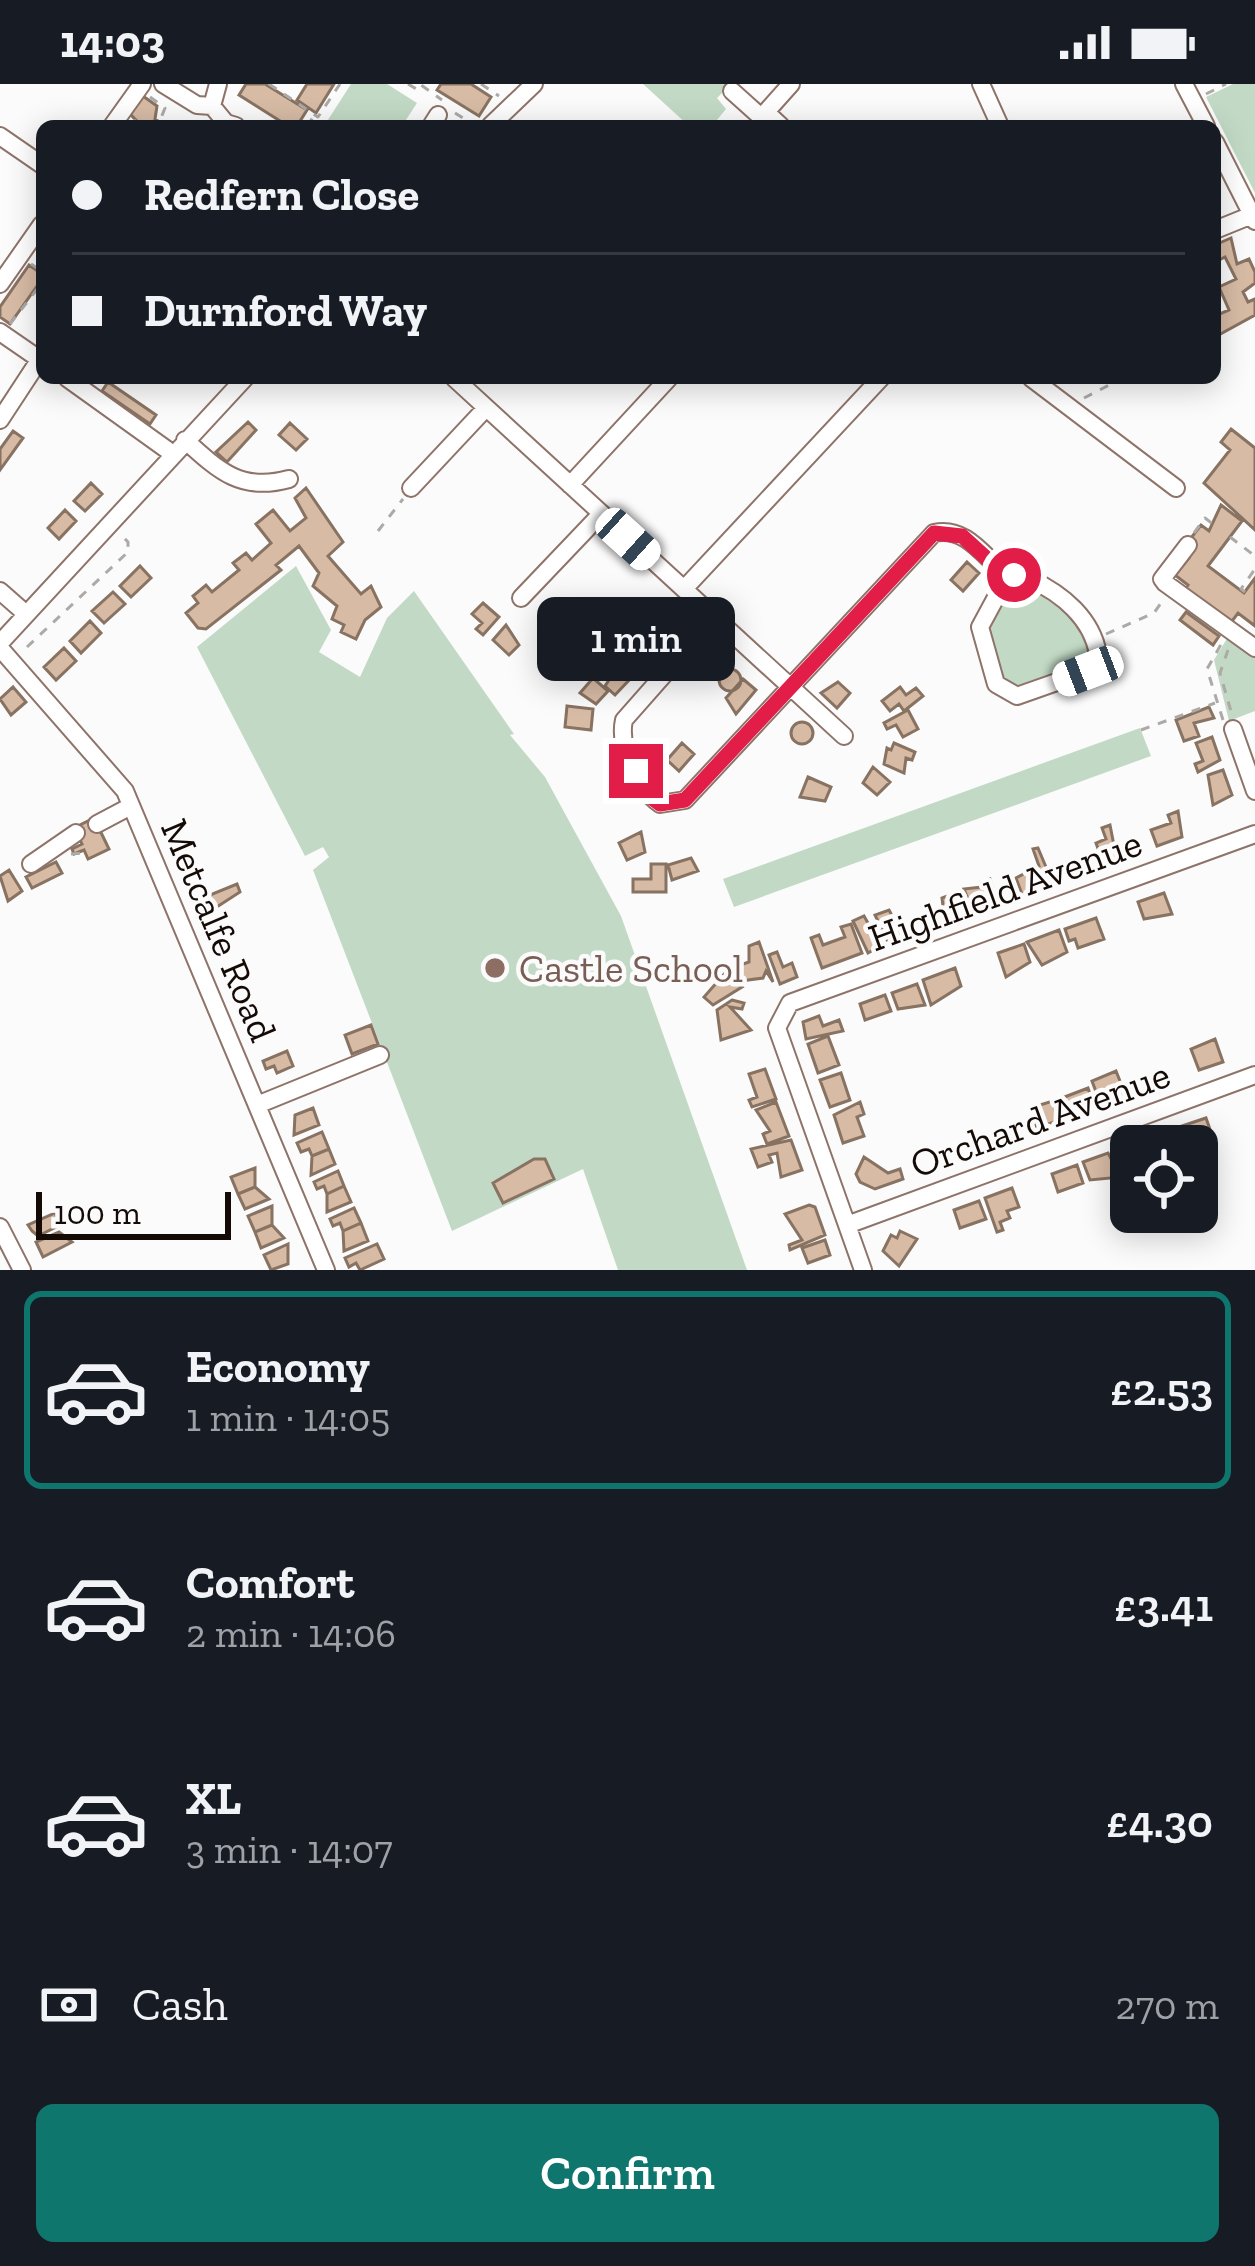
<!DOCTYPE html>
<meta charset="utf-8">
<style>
body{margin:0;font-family:"Zilla Slab",serif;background:#20242c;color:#f1f3f6;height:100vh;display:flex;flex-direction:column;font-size:45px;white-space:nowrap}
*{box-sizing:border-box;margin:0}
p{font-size:39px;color:#9ea1a6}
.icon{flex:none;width:66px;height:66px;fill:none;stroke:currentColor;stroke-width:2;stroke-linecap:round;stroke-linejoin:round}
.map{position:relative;height:1186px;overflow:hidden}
.side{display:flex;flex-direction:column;background:#171b24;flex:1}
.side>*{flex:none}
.hud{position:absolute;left:36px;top:36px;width:1185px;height:264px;border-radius:18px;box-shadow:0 6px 30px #0003;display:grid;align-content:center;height:264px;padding:0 36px;background:#171b24}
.fabs{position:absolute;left:1110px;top:1041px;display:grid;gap:24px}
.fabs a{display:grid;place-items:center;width:108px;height:108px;border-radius:18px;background:#171b24;box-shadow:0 6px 30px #0003;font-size:60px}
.scale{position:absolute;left:36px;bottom:30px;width:195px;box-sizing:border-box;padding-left:12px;border:6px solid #140b07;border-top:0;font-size:33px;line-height:42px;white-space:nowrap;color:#140b07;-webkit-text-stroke:9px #fbfbfb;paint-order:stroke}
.end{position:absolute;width:54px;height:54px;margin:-27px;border:15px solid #e11d48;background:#fff;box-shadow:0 0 0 6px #fff}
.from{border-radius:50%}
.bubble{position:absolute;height:84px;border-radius:18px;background:#171b24;box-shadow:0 6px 30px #0003;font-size:39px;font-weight:600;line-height:84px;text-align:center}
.car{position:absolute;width:36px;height:72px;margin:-36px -18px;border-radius:15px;box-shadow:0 0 9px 3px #0007;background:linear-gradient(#fff 24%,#345 0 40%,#fff 0 76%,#345 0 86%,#fff 0)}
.hud b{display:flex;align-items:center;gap:42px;height:114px;font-size:45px}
.hud b+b{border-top:3px solid #363941}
.hud i{width:30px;height:30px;background:#f1f3f6}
ul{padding:21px 0 0;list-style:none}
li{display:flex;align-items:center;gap:36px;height:198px;margin:0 24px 18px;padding:0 12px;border:6px solid transparent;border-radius:18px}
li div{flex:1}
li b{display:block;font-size:45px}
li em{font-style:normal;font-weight:600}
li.selected{border-color:#0f766e}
li>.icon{width:108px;height:108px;stroke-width:1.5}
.pay{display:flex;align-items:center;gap:30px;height:132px;padding:0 36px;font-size:45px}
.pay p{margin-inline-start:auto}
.button{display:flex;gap:24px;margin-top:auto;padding:24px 36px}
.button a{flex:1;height:138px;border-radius:18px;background:#0f766e;color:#fff;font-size:48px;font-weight:600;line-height:138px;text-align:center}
.status{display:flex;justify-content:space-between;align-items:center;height:84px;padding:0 60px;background:#171b24;direction:ltr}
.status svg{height:33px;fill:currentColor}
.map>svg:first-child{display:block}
</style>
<div class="status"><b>14:03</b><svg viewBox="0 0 49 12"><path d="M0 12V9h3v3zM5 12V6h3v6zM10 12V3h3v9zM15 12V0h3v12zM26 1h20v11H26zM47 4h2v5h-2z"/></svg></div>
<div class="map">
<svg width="1255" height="1186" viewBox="0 0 1255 1186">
<rect width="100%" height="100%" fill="#fbfbfb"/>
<path fill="#c2dac5" d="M351,0H387L417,19L402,42H324Z
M643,0H731L717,14L726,25L712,42H689Z
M1233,0H1255V109L1206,13Z
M296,482L331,546L319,568L360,593L387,534L414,507L514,650L510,651L545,693L621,832L747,1186H618L583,1085L452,1147L313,786L329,773L323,763L305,772L197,563Z
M1025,498L1083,538L1092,569L1083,582L1021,608L999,594L983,551L1006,500Z
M1228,553L1255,568V627L1229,637L1214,576Z
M1140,644L1151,672L734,823L723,795Z"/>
<path fill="#d7bba5" stroke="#887261" stroke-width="3" d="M246,0H265L307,26L297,42H288L239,11Z
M307,0H334L316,29L297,16Z
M441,0H471L491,13L479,32L437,6Z
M140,10L157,22L155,35L165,42H142L128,28Z
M1231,154L1237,180L1249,175L1255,188V199L1243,208L1248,218L1255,215V231L1215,253V232L1229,226L1219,203L1236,195L1225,173L1215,178V161Z
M29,181L39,188L42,184V195L10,240L0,233V223Z
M108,298L156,331L150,340L102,307Z
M248,338L256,346L227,378L216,368Z
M290,339L307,355L296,366L279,351Z
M1231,345L1255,364V446L1204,399L1230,366L1221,358Z
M13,347L23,354L0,386V365Z
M91,399L102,410L85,427L74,417Z
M306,404L343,458L328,472L361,510L371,502L381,523L365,536L356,555L341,548L344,541L332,535L337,522L313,502L319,489L299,462L276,481L281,486L206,545L198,544L186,529L198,519L193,512L206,501L212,508L239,486L233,479L246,469L252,476L271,459L256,440L273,426L290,447L306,434L295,414Z
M1221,421L1242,437L1208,482L1244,509L1255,494V542L1238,529L1230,540L1184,506L1188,501L1175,491L1189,474L1184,470L1191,454L1201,441L1209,447Z
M65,426L76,437L59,455L48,444Z
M967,478L979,489L963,507L951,496Z
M140,482L151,494L131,513L120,502Z
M113,508L125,520L104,539L92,527Z
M483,519L499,533L483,551L476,545L482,539L472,530Z
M1186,528L1219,552L1213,561L1180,536Z
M90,537L101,549L81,569L70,557Z
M506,541L519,561L509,571L493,556Z
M64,564L76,577L56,596L44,583Z
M705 583a11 11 0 1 1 22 0a11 11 0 1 1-22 0Z
M619,581L632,593L615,611L605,602Z
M719 596a11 11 0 1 1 22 0a11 11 0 1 1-22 0Z
M593,594L608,607L596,620L580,609Z
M743,595L756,606L736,630L726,614Z
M838,598L850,609L837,624L821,609Z
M13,603L26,618L11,631L0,615Z
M900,603L906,611L916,604L923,612L904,627L899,620L890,627L882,617Z
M567,622L593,625L591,646L565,643Z
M1209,623L1214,634L1194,639L1199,652L1184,657L1176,636Z
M908,626L918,645L903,653L896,641L887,645L884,639Z
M791 649a11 11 0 1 1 22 0a11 11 0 1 1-22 0Z
M1212,653L1220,676L1198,688L1195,680L1203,677L1196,659Z
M682,659L694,670L679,687L667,676Z
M894,659L915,668L912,676L906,674L904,689L884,680L887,664L891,666Z
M873,683L890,698L877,711L863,699Z
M1223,686L1232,711L1213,721L1208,691Z
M808,693L831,703L825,717L800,713Z
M1178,727L1182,753L1157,762L1151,746L1171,739L1168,731Z
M94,734L109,765L88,775L84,766L74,770L72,765L82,760L74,744Z
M1110,741L1117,777L1104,781L1096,759L1106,755L1102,744Z
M641,748L645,768L627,776L619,759Z
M1038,764L1054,802L1023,813L1016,794L1039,782L1033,765Z
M691,774L698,787L672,796L668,781Z
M56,778L62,789L32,804L26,793Z
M651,780H666V808H633V795H651Z
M9,786L22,807L8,817L0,792Z
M990,795L999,819L973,828L964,805L982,803L981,798Z
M237,800L240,808L206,830L200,815Z
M961,807L969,830L945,838L942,814Z
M1164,809L1172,830L1144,835L1138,818Z
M889,826L904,855L889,860L875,831Z
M864,832L881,862L868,869L853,837Z
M1096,834L1104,855L1078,864L1075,855L1069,857L1065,845Z
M851,840L862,869L822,884L811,854L819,851L823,861L845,853L841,843Z
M1059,846L1067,868L1042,881L1027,858Z
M759,858L773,898L766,887L763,894L740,897L735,883L749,878V862Z
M1024,860L1030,878L1006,893L998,869Z
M777,868L783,883L792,879L797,893L780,900L769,871Z
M955,884L961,902L931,921L923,896Z
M725,889L742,903L713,921L704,913Z
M917,900L925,921L898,925L892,909Z
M885,911L891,927L865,936L860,920Z
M732,916L744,919L742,925L730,923L751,946L721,956L717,926Z
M819,932L823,942L839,936L843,947L806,955L803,938Z
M371,941L378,960L352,970L345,951Z
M828,952L839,981L818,989L808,960Z
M1215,955L1223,978L1199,986L1191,965Z
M287,967L293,982L277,989L274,982L266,985L263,977Z
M765,985L776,1015L752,1023L749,1016L757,1013L749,990Z
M1116,987L1126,1012L1101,1021L1092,997Z
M841,989L850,1016L830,1023L820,996Z
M1088,1004L1095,1025L1069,1034L1062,1014Z
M1056,1016L1063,1035L1037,1044L1030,1024Z
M776,1018L789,1052L767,1060L763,1050L770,1047L756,1026Z
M860,1018L864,1030L857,1033L864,1052L843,1059L834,1031Z
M313,1024L319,1041L294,1051L295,1031Z
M1206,1034L1213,1054L1185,1060L1179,1043Z
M322,1048L329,1065L312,1072L309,1065L301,1068L297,1059Z
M791,1056L802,1086L781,1093L777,1069L769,1071L772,1078L758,1083L751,1065Z
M329,1065L335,1080L311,1091L312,1072Z
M1108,1069L1121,1093L1090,1096L1083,1078Z
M864,1073L888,1089L900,1085L903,1095L875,1105L860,1098L856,1090Z
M534,1075H545L554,1095L503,1119L493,1099Z
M1077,1081L1083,1099L1058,1108L1052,1090Z
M255,1084V1103L238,1110L231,1093Z
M338,1087L344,1102L327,1110L324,1102L317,1105L314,1098Z
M344,1102L351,1118L327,1128V1110Z
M255,1103L269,1115L245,1125L238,1110Z
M1012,1104L1019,1123L1007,1127L1010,1134L1000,1138L1003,1146L997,1148L985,1114Z
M979,1117L986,1135L960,1144L954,1126Z
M809,1121L815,1123L825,1151L790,1166L789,1161L802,1156L785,1130Z
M272,1122V1141L255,1148L248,1132Z
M354,1124L361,1139L343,1147L340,1139L333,1142L330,1135Z
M55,1129L60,1141L38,1152L32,1147L28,1141Z
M361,1139L368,1157L344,1167L343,1147Z
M272,1141L284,1154L261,1164L255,1148Z
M900,1147L917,1155L899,1182L883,1167L891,1151L897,1154Z
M59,1148L72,1158L43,1173L36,1158Z
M825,1156L830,1171L808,1179L802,1164Z
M288,1160V1180L271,1186L264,1171Z
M377,1160L384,1175L360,1186L356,1179L349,1183L345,1174Z"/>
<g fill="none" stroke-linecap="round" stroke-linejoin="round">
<g stroke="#8e7369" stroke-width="20">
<path id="minor" d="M163,0L197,21L212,22L226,39L236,42
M981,0L1000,42
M1184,0L1206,42
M732,7L761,33L766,28L781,42
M212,22L218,0
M766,28L791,0
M112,42L142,0
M431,42L438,31
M490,42L534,0
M0,52L42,81
M1215,58L1255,137
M1215,146L1252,131
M0,200L42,140
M0,248L42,277
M67,294L173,370
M454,294L844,652
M1031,294L1176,404
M0,336L40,275
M185,356C220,388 242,408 289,395
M570,401L669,294
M411,404L486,324
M1188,461L1162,495L1165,499L1255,564
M684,505L881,294
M0,507L25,529
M521,514L601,430
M714,534L624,636C618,663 638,704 660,720L685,716L934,449C965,442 983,471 1004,489C1010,494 1022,492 1030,495C1063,510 1092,535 1098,570L1088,587L1017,612L996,600L980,543L1007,493
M0,559L245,294
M0,564L125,707L326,1186
M1233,645L1255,707
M97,740L131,722
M31,780L76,749
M257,1021L380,971
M847,1141L1255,991
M0,1143L22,1186
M863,1186L777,944L790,919L1255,750"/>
</g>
<path stroke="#aca9a7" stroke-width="3" stroke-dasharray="9 9" stroke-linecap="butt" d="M269,0L318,33L340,0
M408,0L418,6L421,1L442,16
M481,0L499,12
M1206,10L1226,0
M150,13L165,24L161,34L172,42
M455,29L474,41
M134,36L142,41
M307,42L314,32
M31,180L40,186
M10,240L42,199
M1084,314L1123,294
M378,447L403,415
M1194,449L1205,434L1214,441
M1230,453L1255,472
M1245,508L1241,505L1255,485
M1106,550L1154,529L1163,516
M27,563L128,468V458L120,450
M1228,566L1220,589L1232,631
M1223,636L1207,585L1223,557
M1141,646L1215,619
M71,770L83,769"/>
<use href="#minor" stroke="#fff" stroke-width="16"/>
</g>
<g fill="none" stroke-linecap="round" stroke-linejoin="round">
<path stroke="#e11d48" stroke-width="15" d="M636,687L648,711L660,720L685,716L934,449L962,452L1007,493L1014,491"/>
</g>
<circle fill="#8d6e63" stroke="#fbfbfb" stroke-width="4.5" cx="495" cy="884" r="12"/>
<g text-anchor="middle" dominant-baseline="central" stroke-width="9" stroke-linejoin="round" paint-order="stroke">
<g font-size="39" fill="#140b07" stroke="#fbfbfb">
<text transform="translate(1005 806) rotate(-20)">Highfield Avenue</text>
<text transform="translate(219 846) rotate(67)">Metcalfe Road</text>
<text transform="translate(1040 1035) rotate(-20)">Orchard Avenue</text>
</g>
<g font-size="39" fill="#785e54" stroke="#fbfbfb" text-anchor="start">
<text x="519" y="884">Castle School</text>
</g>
</g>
</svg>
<div class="fabs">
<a><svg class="icon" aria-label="locate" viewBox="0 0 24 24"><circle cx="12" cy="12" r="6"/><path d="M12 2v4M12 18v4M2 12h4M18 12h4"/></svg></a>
</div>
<div class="scale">100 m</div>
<i class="end from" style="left:1014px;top:491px"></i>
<i class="end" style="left:636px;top:687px"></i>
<div class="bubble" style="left:537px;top:513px;width:198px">1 min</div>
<i class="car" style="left:628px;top:455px;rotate:132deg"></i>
<i class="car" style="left:1088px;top:587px;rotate:249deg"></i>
<div class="hud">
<b><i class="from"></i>Redfern Close</b>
<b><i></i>Durnford Way</b>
</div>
</div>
<section class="side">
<ul>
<li class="selected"><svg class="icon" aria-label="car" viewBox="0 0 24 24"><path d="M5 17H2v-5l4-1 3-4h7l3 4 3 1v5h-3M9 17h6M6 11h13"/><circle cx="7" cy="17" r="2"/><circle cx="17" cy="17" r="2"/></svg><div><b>Economy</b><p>1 min · 14:05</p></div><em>£2.53</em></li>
<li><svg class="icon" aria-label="car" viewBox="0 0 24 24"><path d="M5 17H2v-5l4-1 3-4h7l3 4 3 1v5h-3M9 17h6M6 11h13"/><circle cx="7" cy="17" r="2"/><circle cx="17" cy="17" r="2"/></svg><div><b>Comfort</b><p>2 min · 14:06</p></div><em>£3.41</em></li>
<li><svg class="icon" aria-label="car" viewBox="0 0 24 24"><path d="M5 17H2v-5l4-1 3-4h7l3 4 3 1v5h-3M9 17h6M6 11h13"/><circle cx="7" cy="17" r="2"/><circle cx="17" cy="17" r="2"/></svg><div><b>XL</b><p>3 min · 14:07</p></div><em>£4.30</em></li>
</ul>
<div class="pay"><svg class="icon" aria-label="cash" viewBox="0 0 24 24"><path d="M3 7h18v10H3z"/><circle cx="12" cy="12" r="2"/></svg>Cash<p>270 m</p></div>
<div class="button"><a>Confirm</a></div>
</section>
